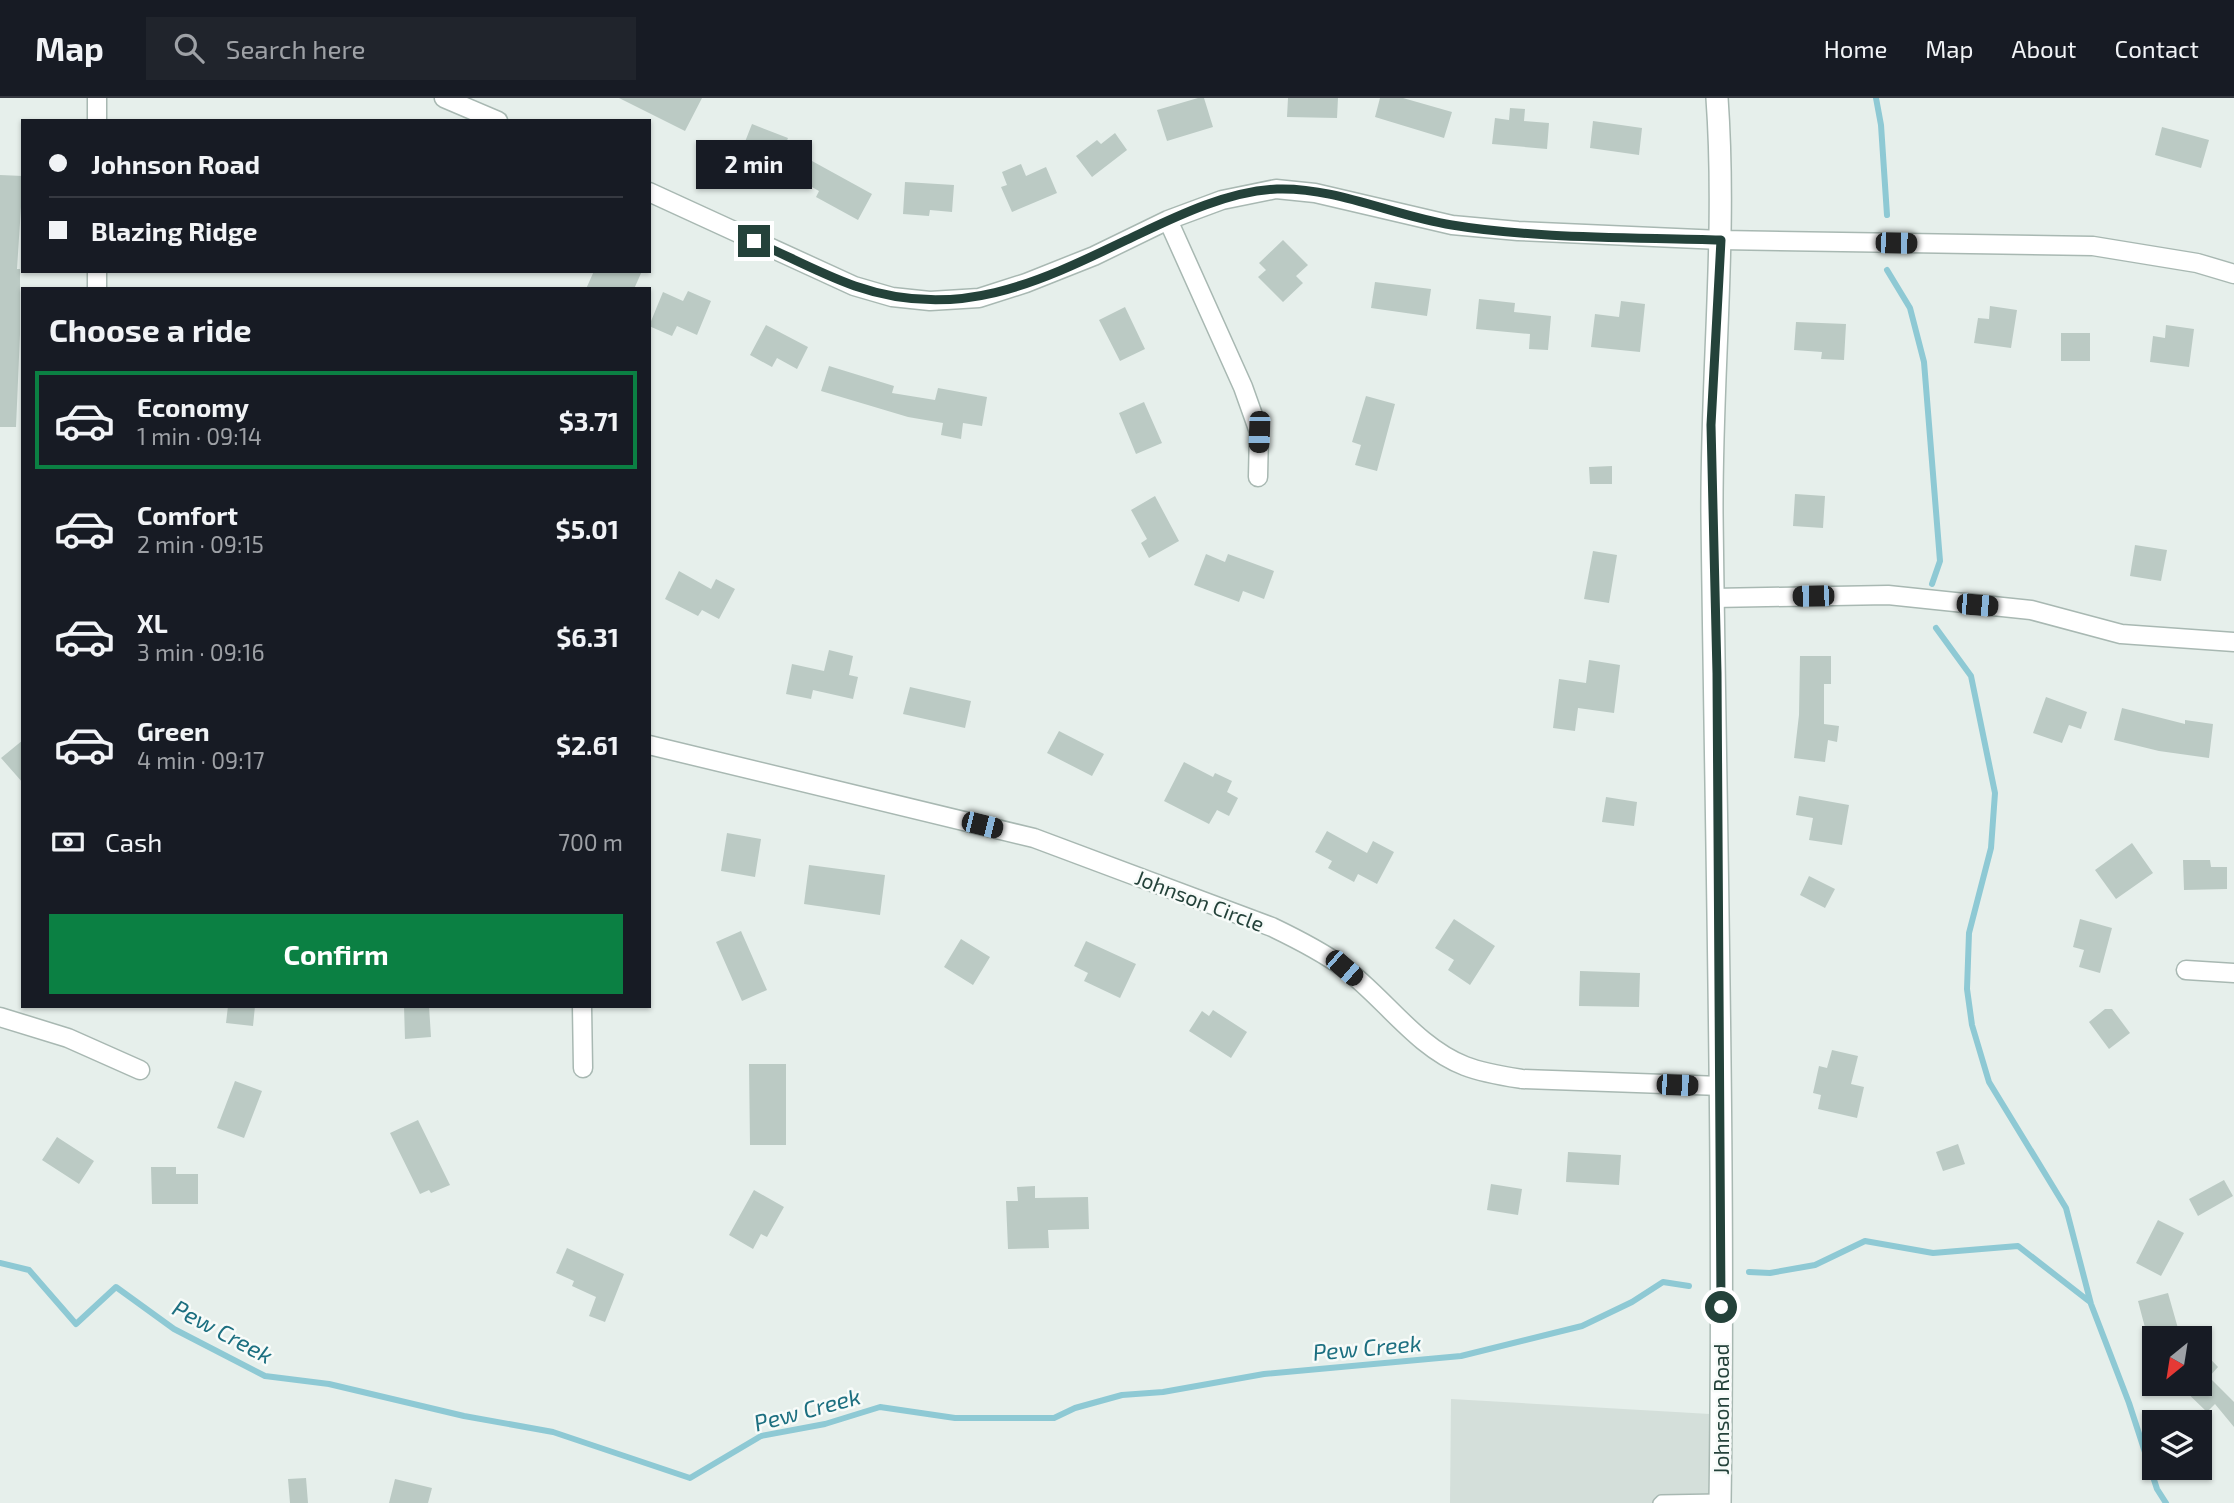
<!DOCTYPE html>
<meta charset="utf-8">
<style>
body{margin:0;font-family:"Exo 2",sans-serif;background:#20242c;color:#f1f3f6;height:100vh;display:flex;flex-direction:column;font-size:26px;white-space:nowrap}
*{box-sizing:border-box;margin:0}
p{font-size:23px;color:#9ea1a6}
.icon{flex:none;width:38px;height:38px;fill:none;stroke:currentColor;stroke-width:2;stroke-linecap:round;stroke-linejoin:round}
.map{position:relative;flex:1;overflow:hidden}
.drawer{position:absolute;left:21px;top:189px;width:630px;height:721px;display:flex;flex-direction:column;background:#171b24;border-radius:0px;box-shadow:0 2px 5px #0004}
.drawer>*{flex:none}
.banner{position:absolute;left:21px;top:21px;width:630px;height:154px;border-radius:0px;box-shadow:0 2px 5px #0004;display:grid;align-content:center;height:154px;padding:0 28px;background:#171b24}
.needle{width:46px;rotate:210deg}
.fabs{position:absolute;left:2142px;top:1228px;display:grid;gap:14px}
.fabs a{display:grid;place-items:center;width:70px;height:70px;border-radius:0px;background:#171b24;box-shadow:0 2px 5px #0004;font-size:35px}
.end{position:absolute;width:32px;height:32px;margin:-16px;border:9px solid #24423a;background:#fff;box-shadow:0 0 0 4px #fff}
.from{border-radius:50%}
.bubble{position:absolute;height:49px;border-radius:0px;background:#171b24;box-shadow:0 2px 5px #0004;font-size:23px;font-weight:700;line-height:49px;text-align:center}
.car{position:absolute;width:21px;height:42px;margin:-21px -10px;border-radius:9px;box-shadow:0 0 5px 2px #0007;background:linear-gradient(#222 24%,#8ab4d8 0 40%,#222 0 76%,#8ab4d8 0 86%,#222 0)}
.banner b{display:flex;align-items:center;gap:24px;height:66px;font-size:26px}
.banner b+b{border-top:2px solid #363941}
.banner i{width:18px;height:18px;background:#f1f3f6}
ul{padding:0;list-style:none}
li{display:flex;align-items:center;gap:21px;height:98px;margin:0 14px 10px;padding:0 14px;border:4px solid transparent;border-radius:0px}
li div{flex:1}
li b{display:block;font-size:26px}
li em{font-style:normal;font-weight:700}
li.active{border-color:#0b8043}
li>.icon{width:63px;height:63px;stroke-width:1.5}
h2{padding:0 28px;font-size:32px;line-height:84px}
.pay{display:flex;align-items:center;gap:18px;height:77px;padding:0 28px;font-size:26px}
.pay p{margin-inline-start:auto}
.primary-button{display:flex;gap:14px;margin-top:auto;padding:14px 28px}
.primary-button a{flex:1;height:80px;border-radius:0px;background:#0b8043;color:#fff;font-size:28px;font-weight:700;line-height:80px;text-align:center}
header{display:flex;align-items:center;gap:42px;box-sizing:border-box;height:98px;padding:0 35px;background:#171b24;border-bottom:2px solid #363941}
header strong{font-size:33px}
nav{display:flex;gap:38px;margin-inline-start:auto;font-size:24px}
.search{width:490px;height:63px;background:#20242c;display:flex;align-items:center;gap:18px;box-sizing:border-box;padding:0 24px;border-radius:0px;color:#9ea1a6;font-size:26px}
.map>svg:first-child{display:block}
</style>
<header>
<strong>Map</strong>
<div class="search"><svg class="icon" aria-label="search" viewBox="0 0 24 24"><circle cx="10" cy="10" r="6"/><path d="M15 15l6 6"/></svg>Search here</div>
<nav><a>Home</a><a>Map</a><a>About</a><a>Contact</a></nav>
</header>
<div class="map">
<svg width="2234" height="1405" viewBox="0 0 2234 1405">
<rect width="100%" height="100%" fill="#e6efeb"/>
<path fill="#d4dfda" d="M1451,1301L1710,1316L1708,1405H1450Z"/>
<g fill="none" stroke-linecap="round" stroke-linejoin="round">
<path stroke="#8ec9d4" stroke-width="6" d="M1876,0L1881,27L1887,117
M1887,172L1910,210L1924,264L1940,463L1932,486
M1936,530L1971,578L1995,695L1991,750L1969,835L1967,891L1972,927L1989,984L2066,1110L2091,1206L2129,1305L2157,1391L2166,1405
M0,1165L29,1172L76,1226L116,1189L174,1231L265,1278L329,1286L464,1318L553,1334L690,1380L761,1338L825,1326L880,1309L955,1320H1054L1075,1310L1122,1297L1163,1294L1264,1276L1461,1258L1582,1228L1632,1204L1663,1184L1689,1188
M1749,1174L1770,1175L1815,1167L1865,1143L1933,1155L2018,1148L2090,1204"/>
</g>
<path fill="#bbcac4" d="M619,0H702L685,33Z
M1198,0H1204L1213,29L1167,43L1157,12Z
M1288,0H1338L1337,20L1287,19Z
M1380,0H1403L1452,14L1444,40L1375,19Z
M1510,10L1525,11L1524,23L1549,25L1547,51L1492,46L1495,20L1509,22Z
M1593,23L1642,30L1639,57L1590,50Z
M752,26L788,40L774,74L739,59Z
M2162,29L2209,42L2201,70L2155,57Z
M1115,35L1127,52L1092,79L1076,58L1097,42L1101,46Z
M812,63L872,96L858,122L816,99L819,93L801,83Z
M1021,66L1026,78L1046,69L1057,95L1012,114L1001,89L1007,87L1002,74Z
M0,77L23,78L17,171H20V236L16,329H0Z
M905,84L954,87L952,114L930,112L929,118L903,116Z
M1283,142L1308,167L1296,178L1303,185L1283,204L1258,179L1266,172L1259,165Z
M594,173H642L634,191H586Z
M1375,184L1431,191L1427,218L1371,210Z
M688,193L711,203L697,237L677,228L672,238L649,228L663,194L683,203Z
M1479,201L1515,205L1514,214L1551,218L1548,252L1529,251L1530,236L1476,231Z
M1621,203L1645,206L1640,254L1591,249L1595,216L1619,219Z
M1990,208L2017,212L2011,250L1974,245L1978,220L1989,221Z
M1125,209L1145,251L1120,263L1099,222Z
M1796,224L1846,226L1844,262L1821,261L1822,254L1794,252Z
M766,227L808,249L797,271L777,260L772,269L750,257Z
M2166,227L2194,231L2189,269L2150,264L2153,238L2165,240Z
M2061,235H2090V263H2061Z
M829,268L894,288L892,295L935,302L938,290L987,299L982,328L963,325L961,341L941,337L943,325L908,319L821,293Z
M1366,298L1395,306L1377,373L1355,367L1361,347L1352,344Z
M1144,304L1162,345L1136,356L1119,315Z
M1612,368V386H1590L1589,369Z
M1795,396L1825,398L1823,430L1793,428Z
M1155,398L1179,443L1149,460L1141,445L1147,441L1131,412Z
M2135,447L2167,452L2161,483L2130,478Z
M1593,453L1617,457L1609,505L1584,501Z
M1206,456L1225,464L1228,456L1274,473L1264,501L1243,493L1239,504L1194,487Z
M679,473L711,491L716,481L735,491L719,521L702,512L698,518L665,501Z
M829,552L853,558L849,577L858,579L853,601L813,592L811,601L786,596L792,566L824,573Z
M1800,558H1831V586H1824V626L1839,628L1837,644L1828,642L1825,664L1794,660L1799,617Z
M1589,562L1620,567L1614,615L1578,610L1575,633L1553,630L1559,581L1586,585Z
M910,589L971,603L965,630L903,616Z
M2046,599L2087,614L2081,631L2069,627L2062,645L2033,635Z
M2122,610L2185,626V622L2213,626L2209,660L2159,653L2114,642Z
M1059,633L1104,656L1092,678L1047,655Z
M23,642V685L1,660Z
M1184,664L1213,679L1215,675L1232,683L1227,694L1238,700L1229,718L1217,712L1209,726L1164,703Z
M1799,698L1849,707L1842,747L1809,742L1813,720L1796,717Z
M1606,699L1637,704L1634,728L1602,724Z
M1327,733L1367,755L1373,743L1394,754L1377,786L1358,776L1354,784L1328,770L1332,763L1315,754Z
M727,735L761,741L755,779L721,773Z
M2132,745L2153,775L2116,801L2095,772Z
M2183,762H2210L2211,769H2227V791L2184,792Z
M809,767L885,777L880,817L804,806Z
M1809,778L1835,791L1825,810L1800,797Z
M1454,821L1495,848L1470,887L1448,872L1454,862L1435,850Z
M2080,821L2112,830L2100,875L2079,869L2084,852L2073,849Z
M741,833L767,892L742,903L716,844Z
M961,841L990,859L973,887L944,869Z
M1086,843L1136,866L1120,900L1084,883L1088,875L1074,868Z
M1580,873L1640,875L1639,909L1579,908Z
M228,908H255L253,928L226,925Z
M404,908H429L431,939L405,941Z
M2105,911H2112L2130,935L2109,951L2089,924Z
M1213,912L1247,934L1231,960L1189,933L1202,913L1209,918Z
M1832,952L1858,958L1851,986L1864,989L1857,1020L1818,1011L1821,997L1813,995L1819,968L1827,970Z
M749,966H786V1047H750Z
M235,983L262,993L244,1040L217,1030Z
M418,1022L450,1087L431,1095L429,1092L420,1096L390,1035Z
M57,1039L94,1063L79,1086L42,1062Z
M1958,1046L1965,1066L1943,1073L1936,1054Z
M1568,1054L1621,1057L1619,1087L1566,1084Z
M151,1069H176V1076H198V1106H152Z
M2224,1082L2233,1098L2198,1118L2189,1101Z
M1491,1086L1522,1091L1518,1117L1487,1112Z
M1035,1088V1100L1088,1099L1089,1131L1048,1132L1049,1150L1008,1151L1006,1103H1018L1017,1089Z
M754,1092L784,1109L767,1139L761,1136L753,1151L729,1137Z
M2158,1122L2184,1135L2161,1178L2136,1165Z
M567,1150L624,1176L605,1224L589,1218L596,1199L572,1188L574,1183L556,1175Z
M2168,1195L2181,1241H2148L2138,1203Z
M2200,1250L2218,1269L2209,1279L2234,1304V1329L2215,1306L2207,1314L2178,1286H2200Z
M306,1380L308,1405H290L288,1381Z
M395,1381L432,1390L428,1405H389Z"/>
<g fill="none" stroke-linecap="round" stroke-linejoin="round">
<g stroke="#a8b8b2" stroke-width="12">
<path id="service" d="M1658,1405L1661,1402L1719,1401"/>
</g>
<g stroke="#a8b8b2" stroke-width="21">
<path id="minor" d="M444,0L498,23
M97,23V0
M649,94L854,188L892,199L930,203L979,200L1026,185L1094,158L1168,122L1222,102L1276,91L1315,95L1452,127L1518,133L1721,142L2093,148L2197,165L2234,176
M1168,122L1243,289L1259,334L1258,379
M97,191V173
M1713,500L1888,497L2031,512L2121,536L2234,544
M649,647L1034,740L1272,829C1297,841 1321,853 1343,869C1384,899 1416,949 1465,968C1483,975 1503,978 1522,981L1721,988
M2186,872L2234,875
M582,908L583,970
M0,919L68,940L140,972"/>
</g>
<g stroke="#a8b8b2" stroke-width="24">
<path id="tertiary" d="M1717,0C1727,139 1711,277 1712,416C1716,746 1725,1075 1720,1405"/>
</g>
<use href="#service" stroke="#fff" stroke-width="9"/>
<use href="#minor" stroke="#fff" stroke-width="18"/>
<use href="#tertiary" stroke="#fff" stroke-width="21"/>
</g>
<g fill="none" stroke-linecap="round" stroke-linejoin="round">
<path stroke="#24423a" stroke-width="9" d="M754,143C788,158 821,176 855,188C961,225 1043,182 1137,137C1179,117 1229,93 1277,91C1336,89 1394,118 1452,127C1535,141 1636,139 1721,142L1711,327L1717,575L1721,1209"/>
</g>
<g text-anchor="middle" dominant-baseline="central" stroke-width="5" stroke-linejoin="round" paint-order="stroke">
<g font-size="21" fill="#24423a" stroke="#f7fbf9">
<text transform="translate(1200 802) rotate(21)">Johnson Circle</text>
<text transform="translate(1720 1311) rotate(-90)">Johnson Road</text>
</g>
<g font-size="23" font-style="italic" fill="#1c6f80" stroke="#f7fbf9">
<text transform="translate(223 1233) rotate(28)">Pew Creek</text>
<text transform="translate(1367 1249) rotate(-5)">Pew Creek</text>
<text transform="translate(807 1311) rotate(-15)">Pew Creek</text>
</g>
</g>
</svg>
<div class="fabs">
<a><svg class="needle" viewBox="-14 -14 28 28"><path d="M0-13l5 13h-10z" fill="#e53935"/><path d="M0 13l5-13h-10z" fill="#9ea1a6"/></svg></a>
<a><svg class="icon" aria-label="layers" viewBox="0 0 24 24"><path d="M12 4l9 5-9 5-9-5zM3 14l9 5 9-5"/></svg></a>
</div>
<i class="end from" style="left:1721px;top:1209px"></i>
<i class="end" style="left:754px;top:143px"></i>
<div class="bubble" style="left:696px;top:42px;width:116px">2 min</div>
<i class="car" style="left:1896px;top:145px;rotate:91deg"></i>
<i class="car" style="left:1259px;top:334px;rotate:182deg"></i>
<i class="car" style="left:1813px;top:498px;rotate:269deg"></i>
<i class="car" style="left:1977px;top:507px;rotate:95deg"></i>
<i class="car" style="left:982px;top:727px;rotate:104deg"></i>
<i class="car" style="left:1344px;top:870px;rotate:131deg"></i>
<i class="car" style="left:1677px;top:987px;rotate:92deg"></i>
<div class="banner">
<b><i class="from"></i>Johnson Road</b>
<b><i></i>Blazing Ridge</b>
</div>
<section class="drawer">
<h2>Choose a ride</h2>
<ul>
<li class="active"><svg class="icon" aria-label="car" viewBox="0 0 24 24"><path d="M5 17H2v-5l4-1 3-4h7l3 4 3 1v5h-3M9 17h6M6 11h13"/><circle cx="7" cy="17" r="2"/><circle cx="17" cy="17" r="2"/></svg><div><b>Economy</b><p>1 min · 09:14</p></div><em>$3.71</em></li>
<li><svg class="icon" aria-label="car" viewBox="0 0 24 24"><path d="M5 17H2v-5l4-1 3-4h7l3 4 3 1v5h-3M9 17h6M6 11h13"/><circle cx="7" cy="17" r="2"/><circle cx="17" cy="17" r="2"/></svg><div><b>Comfort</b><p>2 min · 09:15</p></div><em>$5.01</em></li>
<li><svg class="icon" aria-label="car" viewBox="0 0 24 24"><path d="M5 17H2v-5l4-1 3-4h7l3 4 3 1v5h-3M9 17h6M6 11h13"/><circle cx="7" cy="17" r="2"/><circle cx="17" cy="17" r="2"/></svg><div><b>XL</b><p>3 min · 09:16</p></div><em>$6.31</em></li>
<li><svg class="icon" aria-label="car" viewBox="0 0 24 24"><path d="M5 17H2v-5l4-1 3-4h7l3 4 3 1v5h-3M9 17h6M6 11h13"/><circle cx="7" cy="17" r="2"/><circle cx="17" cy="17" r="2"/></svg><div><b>Green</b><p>4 min · 09:17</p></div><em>$2.61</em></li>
</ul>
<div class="pay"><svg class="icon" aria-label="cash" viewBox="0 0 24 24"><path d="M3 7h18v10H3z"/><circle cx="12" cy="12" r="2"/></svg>Cash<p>700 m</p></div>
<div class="primary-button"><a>Confirm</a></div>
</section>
</div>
